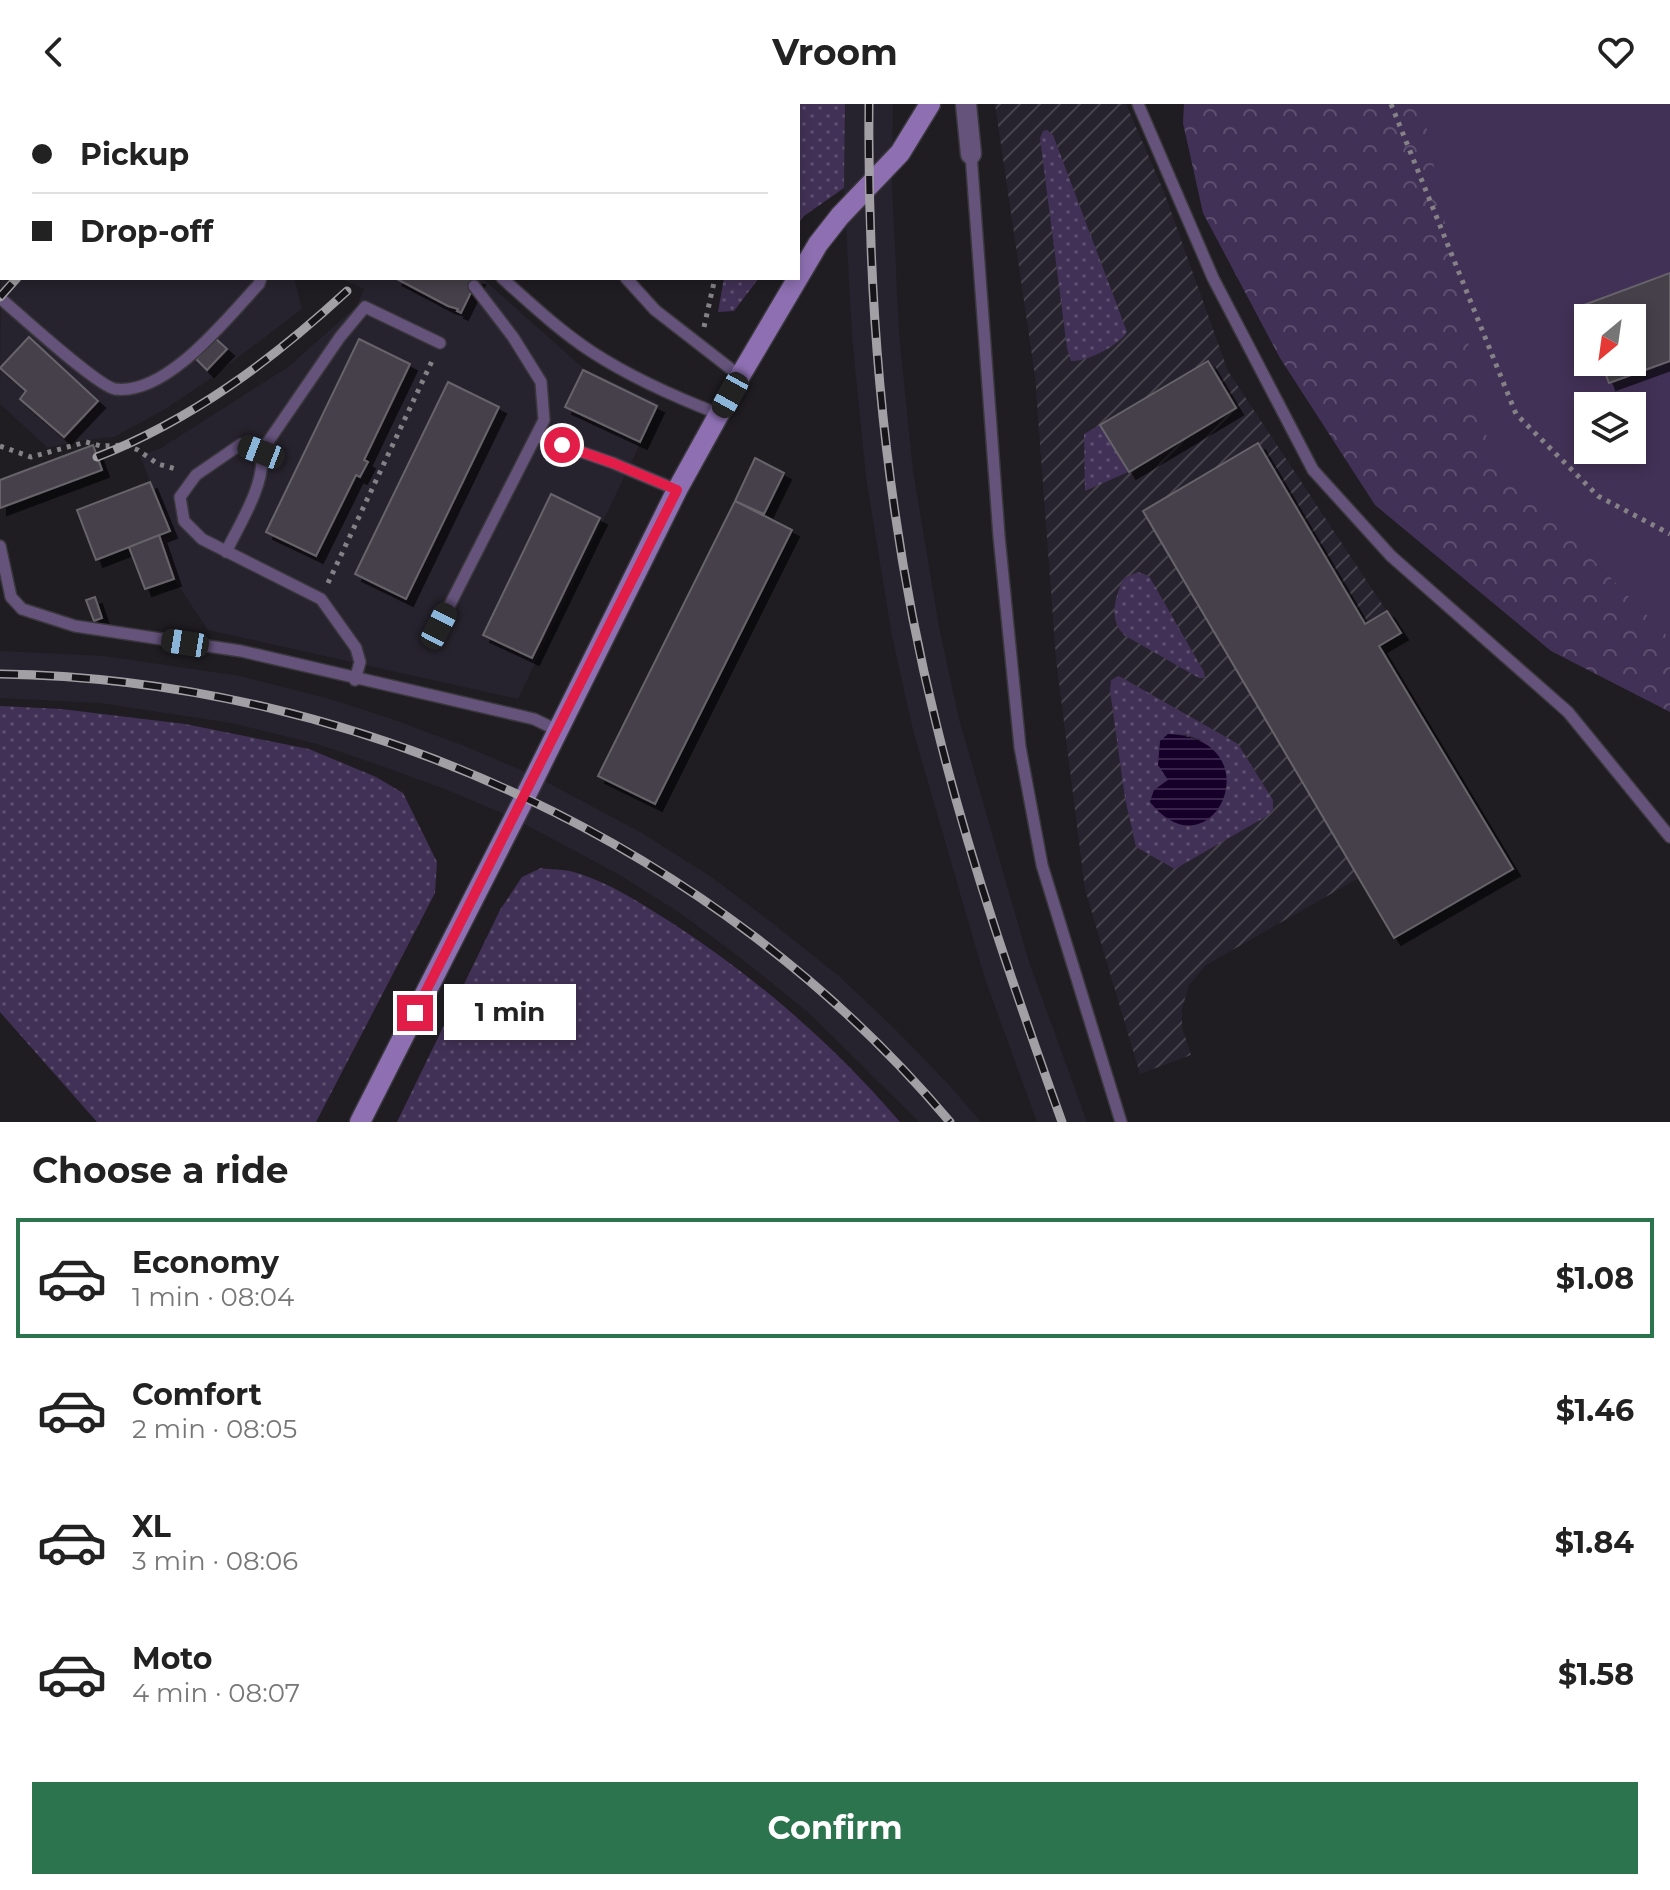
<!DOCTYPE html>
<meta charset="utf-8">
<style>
body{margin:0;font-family:Montserrat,sans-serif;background:#f6f6f6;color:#222;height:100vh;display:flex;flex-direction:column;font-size:30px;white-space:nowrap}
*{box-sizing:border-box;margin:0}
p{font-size:26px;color:#767676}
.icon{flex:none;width:44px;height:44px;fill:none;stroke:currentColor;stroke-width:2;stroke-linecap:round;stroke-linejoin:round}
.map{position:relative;height:1018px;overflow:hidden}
.side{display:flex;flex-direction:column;background:#fff;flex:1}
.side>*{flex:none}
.hud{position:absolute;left:0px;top:0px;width:800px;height:176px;box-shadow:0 4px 12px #0003;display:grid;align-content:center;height:176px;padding:0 32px;background:#fff}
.needle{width:52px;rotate:209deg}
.tools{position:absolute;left:1574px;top:200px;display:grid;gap:16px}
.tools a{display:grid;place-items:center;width:72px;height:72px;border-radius:0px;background:#fff;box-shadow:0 4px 12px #0003;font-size:40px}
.end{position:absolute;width:36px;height:36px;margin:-18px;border:10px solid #e11d48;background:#fff;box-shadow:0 0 0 4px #fff}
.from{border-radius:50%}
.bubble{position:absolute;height:56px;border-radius:0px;background:#fff;box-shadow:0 4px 12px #0003;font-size:26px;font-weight:700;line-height:56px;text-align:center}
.car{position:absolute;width:24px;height:48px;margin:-24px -12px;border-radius:10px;box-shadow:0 0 6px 2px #0007;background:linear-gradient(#222 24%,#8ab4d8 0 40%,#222 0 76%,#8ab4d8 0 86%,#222 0)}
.hud b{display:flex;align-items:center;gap:28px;height:76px;font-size:30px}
.hud b+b{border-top:2px solid #e0e0e0}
.hud i{width:20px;height:20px;background:#222}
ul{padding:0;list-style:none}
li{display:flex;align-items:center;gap:24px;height:120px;margin:0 16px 12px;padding:0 16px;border:4px solid transparent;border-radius:0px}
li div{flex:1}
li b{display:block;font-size:30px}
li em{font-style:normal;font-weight:700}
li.current{border-color:#2b744d}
li>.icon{width:72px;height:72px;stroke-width:1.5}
h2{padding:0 32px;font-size:36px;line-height:96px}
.action{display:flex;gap:16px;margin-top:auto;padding:16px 32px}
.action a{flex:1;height:92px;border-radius:0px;background:#2b744d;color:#fff;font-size:32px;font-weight:700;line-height:92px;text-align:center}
header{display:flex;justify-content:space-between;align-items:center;height:104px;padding:0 32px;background:#fff;font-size:36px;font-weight:700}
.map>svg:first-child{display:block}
</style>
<header><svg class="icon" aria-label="back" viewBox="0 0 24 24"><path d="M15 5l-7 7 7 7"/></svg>Vroom<svg class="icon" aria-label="heart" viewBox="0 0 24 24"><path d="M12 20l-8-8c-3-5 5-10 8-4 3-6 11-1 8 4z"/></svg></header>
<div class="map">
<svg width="1670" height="1018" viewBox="0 0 1670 1018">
<defs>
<pattern id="industrial-furrows" width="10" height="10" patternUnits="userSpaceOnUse" patternTransform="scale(2)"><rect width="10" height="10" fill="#27232e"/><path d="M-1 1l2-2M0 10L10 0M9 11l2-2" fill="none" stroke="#46434c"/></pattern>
<pattern id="grass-dots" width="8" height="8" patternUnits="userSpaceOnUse" patternTransform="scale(2)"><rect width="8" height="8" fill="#423156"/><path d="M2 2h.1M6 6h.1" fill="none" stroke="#5d4f6e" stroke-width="1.8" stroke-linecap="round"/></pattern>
<pattern id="forest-crowns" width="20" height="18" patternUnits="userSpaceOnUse" patternTransform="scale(2)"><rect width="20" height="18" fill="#423156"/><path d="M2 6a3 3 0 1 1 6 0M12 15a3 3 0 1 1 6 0" fill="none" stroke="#5d4f6e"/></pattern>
<pattern id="water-rules" width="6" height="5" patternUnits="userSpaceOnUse" patternTransform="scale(2)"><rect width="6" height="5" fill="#16002a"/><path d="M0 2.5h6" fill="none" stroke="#382549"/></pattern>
<filter id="shadow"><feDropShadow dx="7" dy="7" stdDeviation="0" flood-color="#0009"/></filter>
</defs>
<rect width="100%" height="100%" fill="#1f1d22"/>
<path fill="#27232e" d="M845,0H893L892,83L899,229L913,367L939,523L959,615L1029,858L1087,1018H1037L984,872L913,626L892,532L866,373L852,232L844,84Z
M2,19V174H294L302,205L207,277L167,304L114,333L75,337L48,344L0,300Z
M339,174H482L583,264L659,300L518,595L208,526L174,475L159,431L169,426L140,352L161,344L288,263L357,202L364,185Z
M0,547L104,552L240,572L330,595L392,615L467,643L535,672L642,729L710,772L771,818L840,873L894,924L949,981L981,1018H919L809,909L742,855L683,811L618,770L515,715L450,687L376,660L317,640L231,619L100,599L0,594Z"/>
<path fill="url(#industrial-furrows)" d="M995,0H1126L1164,88L1228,267L1401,529L1379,542L1513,765L1394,834L1359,774L1206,861L1189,881L1182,905V923L1191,951L1140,970L1085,785L1056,555L1035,272Z"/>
<path fill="url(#grass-dots)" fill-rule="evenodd" d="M625,0H845L844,84L804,112L798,120V2Z
M1047,26L1053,31L1127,228C1118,242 1087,258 1071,257L1067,244L1040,34L1043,27Z
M724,174H759L734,207L718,208Z
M1100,321L1128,368L1085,387L1084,330Z
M1138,468L1149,472L1204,568L1205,574H1199L1124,531C1108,515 1115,493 1124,474Z
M1119,572L1238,640L1273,696V706L1267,712L1175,765L1136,743L1125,694L1110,586L1111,576ZM1168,630L1187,631L1201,636L1150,698L1154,686L1168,676Z
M0,602L61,605L185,620L309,645L376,673L403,689L437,758L435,789L316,1018H97L0,908Z
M541,764C553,766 566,765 577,769C610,779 640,799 669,817C756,873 833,940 900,1018H397L500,806L522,773Z"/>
<path fill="url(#forest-crowns)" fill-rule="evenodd" d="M1184,0H1670L1581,202L1588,258L1609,279L1670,257V608L1551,547L1375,401L1280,254L1203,109L1183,19ZM1588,302H1632V346H1588Z"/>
<path fill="#423156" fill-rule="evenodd" d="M1422,0H1670V535L1490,350ZM1588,214H1632V258H1588ZM1588,302H1632V346H1588Z"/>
<path fill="url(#water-rules)" d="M1168,630C1277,635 1212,776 1150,698L1154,686L1168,676L1158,661L1160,637Z"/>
<path fill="#444148" stroke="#67646b" stroke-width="2" filter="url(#shadow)" d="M20,0H68L70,2H18Z
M2,19V83L0,85V21Z
M1670,169V257L1609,279L1601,258H1632V214H1588V222L1581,202Z
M395,174H478L461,209L457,207L458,205L448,202Z
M29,233L98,297L64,333L20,295L26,287L0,264Z
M215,234L227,245L207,266L196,255Z
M359,235L410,260L364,356L368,358L360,373L356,371L316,452L266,428Z
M1208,257L1236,304L1129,368L1100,321Z
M583,266L657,302L640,338L565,303Z
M448,278L499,303L406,495L355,470Z
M1258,339L1365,520L1387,507L1401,529L1379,542L1513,765L1394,834L1143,407Z
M93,341L102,366L0,404V376Z
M755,354L784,369L764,410L735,397Z
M150,378L170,427L96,456L77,406Z
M551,390L600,414L532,554L483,531Z
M735,397L792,426L655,700L598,672Z
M159,431L174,475L145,485L129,443Z
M95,493L102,514L94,517L86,496Z"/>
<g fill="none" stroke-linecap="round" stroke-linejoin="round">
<g stroke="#3a383d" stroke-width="14">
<path id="lane" d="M471,0L473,2
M1138,0L1213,174L1313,366L1391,452L1568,608L1670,733
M971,50L999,432L1020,643L1042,761L1121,1018
M0,110L2,108
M502,174C531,200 560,227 592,248C632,274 675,293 719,310
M626,174L655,206L740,272
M0,194C19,210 97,282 115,285C167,292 227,214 259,180L261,174
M536,332L613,359L677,386
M261,348L340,233L365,203L440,239
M0,442L11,493L22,505L75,522L241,547L534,615L557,626
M226,448C239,421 267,378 261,348L241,340L196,371L180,393L184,417L202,435L321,495L356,544L360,558L355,576
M439,522L544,316L541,278L513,233L474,182"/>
</g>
<g stroke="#3a383d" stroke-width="23">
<path id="street" d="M966,0L971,50"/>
</g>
<g stroke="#3a383d" stroke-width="23">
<path id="secondary" d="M360,1018L525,693L677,386L740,272L818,140L840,112L900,49L930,0"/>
</g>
<path stroke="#848287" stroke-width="5" stroke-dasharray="4 6" stroke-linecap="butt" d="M1391,0L1516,310L1598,392L1670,430
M704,223L715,174
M0,342L31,353L86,338L101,342L125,341L138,346L158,360L176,365
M328,479L432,257"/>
<use href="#lane" stroke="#65537c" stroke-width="11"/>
<use href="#street" stroke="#65537c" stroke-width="20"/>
<use href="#secondary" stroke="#8e70b2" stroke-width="20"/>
<g stroke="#a2a0a4" stroke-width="9">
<path id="rail" d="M869,0C867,207 886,418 936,619C969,755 1015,887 1062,1018
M177,2L179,0
M0,193L17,174
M97,353C192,316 272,256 347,187
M0,570C358,575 719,743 950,1018"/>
</g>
<use href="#rail" stroke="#161319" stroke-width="6" stroke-dasharray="18" stroke-linecap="butt"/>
</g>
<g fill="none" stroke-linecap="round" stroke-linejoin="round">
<path stroke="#e11d48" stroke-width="10" d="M415,909L677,386L613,359L562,341"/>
</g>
</svg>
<div class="tools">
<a><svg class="needle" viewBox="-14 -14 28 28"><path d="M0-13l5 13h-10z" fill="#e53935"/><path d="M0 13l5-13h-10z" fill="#767676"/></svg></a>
<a><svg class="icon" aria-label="layers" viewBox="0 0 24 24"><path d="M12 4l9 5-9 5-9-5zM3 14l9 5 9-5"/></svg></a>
</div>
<i class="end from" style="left:562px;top:341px"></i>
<i class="end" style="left:415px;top:909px"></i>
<div class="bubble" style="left:444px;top:880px;width:132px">1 min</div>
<i class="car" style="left:730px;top:291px;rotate:209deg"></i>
<i class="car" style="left:261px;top:348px;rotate:291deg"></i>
<i class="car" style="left:439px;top:522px;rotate:27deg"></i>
<i class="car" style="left:185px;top:539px;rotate:279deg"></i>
<div class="hud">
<b><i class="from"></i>Pickup</b>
<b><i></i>Drop-off</b>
</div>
</div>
<section class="side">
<h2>Choose a ride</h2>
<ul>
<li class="current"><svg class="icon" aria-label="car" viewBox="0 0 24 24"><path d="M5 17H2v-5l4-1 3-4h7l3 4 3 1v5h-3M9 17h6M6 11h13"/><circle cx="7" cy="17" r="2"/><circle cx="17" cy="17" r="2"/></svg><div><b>Economy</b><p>1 min · 08:04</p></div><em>$1.08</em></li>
<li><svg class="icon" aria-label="car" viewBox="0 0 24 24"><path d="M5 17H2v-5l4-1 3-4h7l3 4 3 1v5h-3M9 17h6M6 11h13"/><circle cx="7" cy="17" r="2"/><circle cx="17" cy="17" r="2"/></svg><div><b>Comfort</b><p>2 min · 08:05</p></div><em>$1.46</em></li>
<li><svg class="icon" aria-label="car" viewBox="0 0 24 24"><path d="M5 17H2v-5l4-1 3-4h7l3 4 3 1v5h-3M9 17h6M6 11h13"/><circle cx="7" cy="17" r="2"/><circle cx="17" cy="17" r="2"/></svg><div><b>XL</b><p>3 min · 08:06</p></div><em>$1.84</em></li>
<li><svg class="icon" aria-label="car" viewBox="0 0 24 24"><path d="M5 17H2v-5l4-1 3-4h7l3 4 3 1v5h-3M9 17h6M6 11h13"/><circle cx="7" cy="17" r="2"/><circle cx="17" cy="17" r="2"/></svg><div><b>Moto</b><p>4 min · 08:07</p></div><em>$1.58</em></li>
</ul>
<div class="action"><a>Confirm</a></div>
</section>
